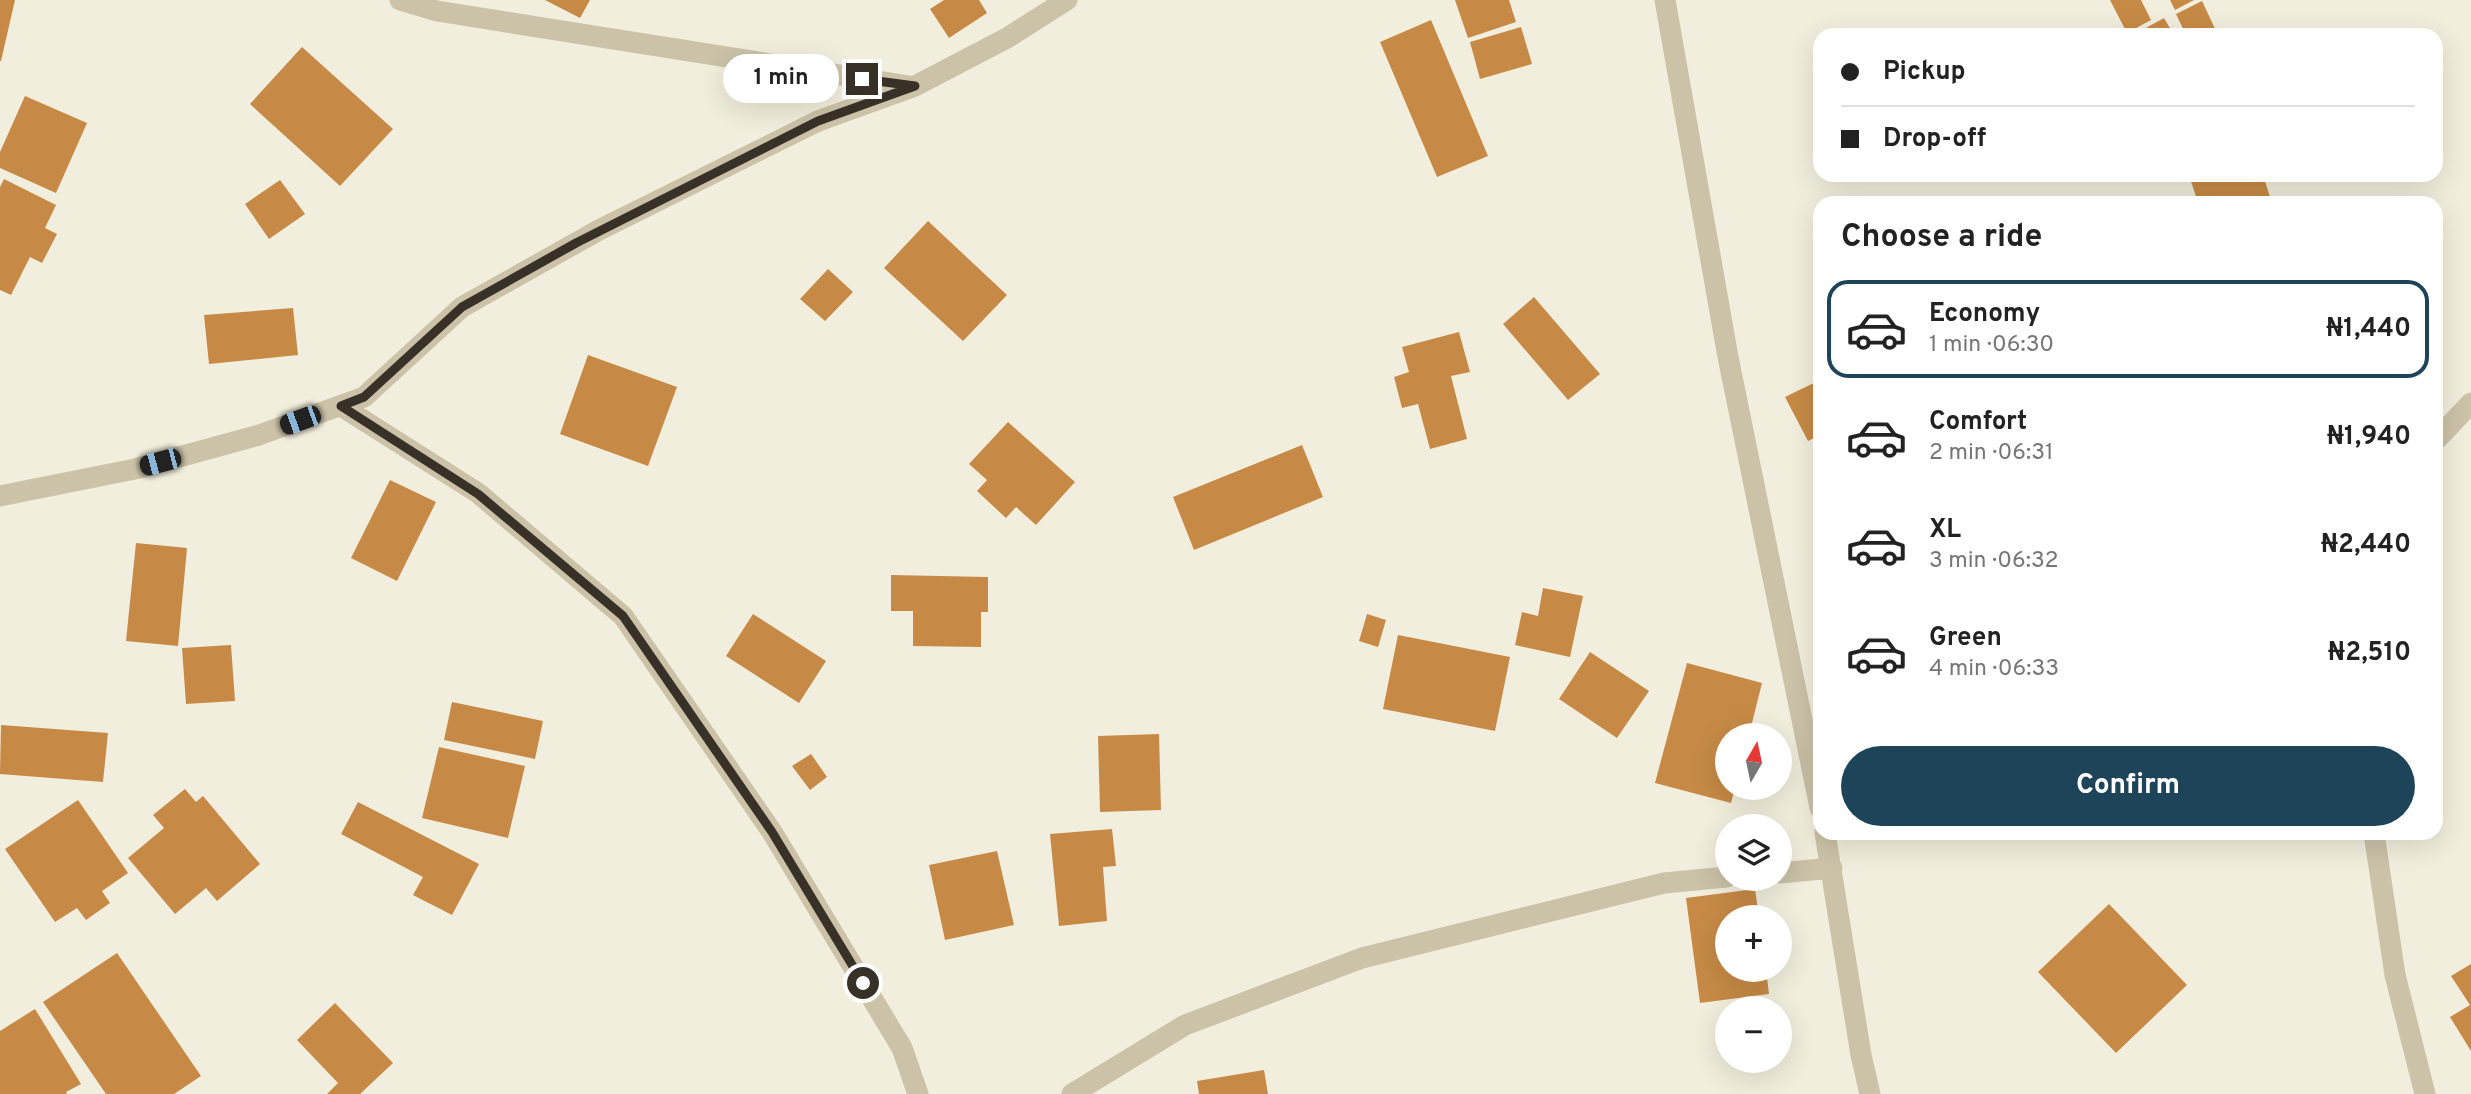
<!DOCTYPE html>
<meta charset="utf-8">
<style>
body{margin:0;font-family:Overpass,sans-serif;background:#f2f2f2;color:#222;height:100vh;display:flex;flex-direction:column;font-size:26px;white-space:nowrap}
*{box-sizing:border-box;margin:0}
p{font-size:23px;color:#767676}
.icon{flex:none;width:38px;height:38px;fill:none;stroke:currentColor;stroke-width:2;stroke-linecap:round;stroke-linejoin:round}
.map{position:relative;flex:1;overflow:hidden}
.side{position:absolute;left:1813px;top:196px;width:630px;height:644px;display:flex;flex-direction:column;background:#fff;border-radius:21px;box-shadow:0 7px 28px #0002}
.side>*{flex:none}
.banner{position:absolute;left:1813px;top:28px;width:630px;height:154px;border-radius:21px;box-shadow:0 7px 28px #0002;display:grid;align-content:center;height:154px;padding:0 28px;background:#fff}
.needle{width:46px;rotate:9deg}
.buttons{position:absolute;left:1715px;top:723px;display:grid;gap:14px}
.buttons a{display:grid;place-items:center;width:77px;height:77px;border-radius:50%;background:#fff;box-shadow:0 7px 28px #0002;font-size:35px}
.end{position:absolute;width:32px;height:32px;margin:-16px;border:9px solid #383128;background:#fff;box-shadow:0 0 0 4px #fff}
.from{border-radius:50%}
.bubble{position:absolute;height:49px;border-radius:24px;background:#fff;box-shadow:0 7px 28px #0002;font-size:23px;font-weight:700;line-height:49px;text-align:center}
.car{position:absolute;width:21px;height:42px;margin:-21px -10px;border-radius:9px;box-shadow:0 0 5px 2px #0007;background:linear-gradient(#222 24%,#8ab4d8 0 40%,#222 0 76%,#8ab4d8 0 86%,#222 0)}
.banner b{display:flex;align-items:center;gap:24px;height:66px;font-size:26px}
.banner b+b{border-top:2px solid #e0e0e0}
.banner i{width:18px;height:18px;background:#222}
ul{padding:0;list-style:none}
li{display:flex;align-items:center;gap:21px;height:98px;margin:0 14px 10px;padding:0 14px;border:4px solid transparent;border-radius:21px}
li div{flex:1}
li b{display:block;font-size:26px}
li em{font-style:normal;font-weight:700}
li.active{border-color:#1e4459}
li>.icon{width:63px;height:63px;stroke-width:1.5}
h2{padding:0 28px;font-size:32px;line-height:84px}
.cta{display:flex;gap:14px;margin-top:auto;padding:14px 28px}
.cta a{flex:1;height:80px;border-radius:42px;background:#1e4459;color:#fff;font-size:28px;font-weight:700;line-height:80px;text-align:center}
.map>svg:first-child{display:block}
</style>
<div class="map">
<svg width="2471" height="1094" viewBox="0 0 2471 1094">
<rect width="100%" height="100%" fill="#f2eedd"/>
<path fill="#c78a46" d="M0,0H15L1,61H0Z
M545,0H590L580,18Z
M944,0H979L987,13L949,38L930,9Z
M1455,0H1509L1516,22L1468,38Z
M2110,0H2141L2151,20L2127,33Z
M2170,0H2194L2175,10Z
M2202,1L2218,35H2186L2176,14Z
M2164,18L2174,35H2133Z
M1431,20L1488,156L1437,177L1380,42Z
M1521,27L1532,64L1480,79L1470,42Z
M302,47L393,129L340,186L250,104Z
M25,96L87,123L56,193L0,168V152Z
M2189,175H2263L2272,203H2198Z
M4,179L56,205L45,228L57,234L42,263L30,257L11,295L0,290V187Z
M280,180L305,214L269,239L245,204Z
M928,221L1007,295L963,341L884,268Z
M828,269L853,292L825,321L800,299Z
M1534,297L1600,374L1568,400L1503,324Z
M293,308L298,355L209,364L204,315Z
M1459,332L1470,372L1451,376L1467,439L1430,449L1418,404L1402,408L1394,377L1409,372L1402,347Z
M588,355L677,387L648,466L560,434Z
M1820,380V435L1808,441L1785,397Z
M1008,422L1075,482L1036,525L1016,507L1006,518L977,491L987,480L969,464Z
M1302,445L1323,497L1194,550L1173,497Z
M390,480L436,502L397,581L351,558Z
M136,543L187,548L178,646L126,641Z
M891,575L988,577V612H981V647L913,646V611H891Z
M1543,588L1583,596L1570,657L1515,645L1522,612L1538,616Z
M753,614L826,661L799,703L726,656Z
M1367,614L1386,620L1378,647L1359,641Z
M1398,635L1510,657L1495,731L1383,709Z
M231,645L235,701L186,704L182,648Z
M1590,652L1649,691L1617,738L1559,699Z
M1687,663L1762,683L1749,735H1727V788H1735L1731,803L1655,783Z
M452,702L543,721L535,759L444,740Z
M1,725L108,733L103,782L0,774Z
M1159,734L1161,810L1100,812L1098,736Z
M439,747L525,766L508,838L422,818Z
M811,754L827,777L810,790L792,766Z
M185,789L196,802L203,796L260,864L217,901L206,888L175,914L128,858L164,828L153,815Z
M78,800L128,873L102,891L110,903L86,920L77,908L55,922L5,849Z
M358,802L479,864L452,915L413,895L423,877L341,834Z
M1112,829L1116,866L1103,867L1107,921L1059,926L1050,834Z
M997,851L1014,925L945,940L929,865Z
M1755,889L1759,917H1727V970H1766L1769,994L1700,1003L1686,898Z
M2109,904L2187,985L2116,1053L2038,972Z
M117,953L201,1076L174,1094H106L43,1002Z
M2471,964V1051L2450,1017L2470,1005L2451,976Z
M335,1003L393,1063L360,1094H327L338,1083L297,1040Z
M35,1009L81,1084L66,1092L67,1094H0V1031Z
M1264,1070L1268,1094H1199L1197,1081Z"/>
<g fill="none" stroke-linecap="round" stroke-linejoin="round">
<path stroke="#cbc2a8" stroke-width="21" d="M400,0L437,11L909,86
M1665,0L1728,357L1820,808
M341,406L478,493L623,616L772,832L902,1048L918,1094
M2436,440L2471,403
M0,496L135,469L259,435L364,397L462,307L599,230L818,121L915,86L1007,38L1067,0
M1825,833L1861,1055L1870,1094
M2374,833L2395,975L2425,1094
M1780,873L1832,868
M1072,1094L1185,1025L1362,958L1664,883L1727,877"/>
</g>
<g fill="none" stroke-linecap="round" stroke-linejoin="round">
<path stroke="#383128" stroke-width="9" d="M862,79L915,86L818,121L576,243L462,307L364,397L341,406L478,494L623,616L772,832L863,983"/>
</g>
</svg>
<div class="buttons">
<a><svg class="needle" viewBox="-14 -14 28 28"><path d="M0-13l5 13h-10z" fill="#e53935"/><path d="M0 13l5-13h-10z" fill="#767676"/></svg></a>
<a><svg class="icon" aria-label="layers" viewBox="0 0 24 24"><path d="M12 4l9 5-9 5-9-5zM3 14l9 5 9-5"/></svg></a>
<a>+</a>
<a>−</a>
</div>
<i class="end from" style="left:863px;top:983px"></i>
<i class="end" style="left:862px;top:79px"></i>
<div class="bubble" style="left:723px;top:54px;width:116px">1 min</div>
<i class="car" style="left:300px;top:420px;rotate:250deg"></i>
<i class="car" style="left:160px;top:462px;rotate:255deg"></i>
<div class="banner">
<b><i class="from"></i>Pickup</b>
<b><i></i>Drop-off</b>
</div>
<section class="side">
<h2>Choose a ride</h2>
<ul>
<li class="active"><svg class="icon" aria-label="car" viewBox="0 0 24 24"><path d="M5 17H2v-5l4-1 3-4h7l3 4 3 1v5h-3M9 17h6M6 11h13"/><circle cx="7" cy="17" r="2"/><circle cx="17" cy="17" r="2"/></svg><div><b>Economy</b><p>1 min · 06:30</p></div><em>₦1,440</em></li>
<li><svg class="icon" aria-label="car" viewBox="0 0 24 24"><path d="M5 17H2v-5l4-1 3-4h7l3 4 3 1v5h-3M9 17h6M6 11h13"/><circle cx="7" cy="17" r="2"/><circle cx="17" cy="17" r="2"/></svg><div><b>Comfort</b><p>2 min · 06:31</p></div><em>₦1,940</em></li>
<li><svg class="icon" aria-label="car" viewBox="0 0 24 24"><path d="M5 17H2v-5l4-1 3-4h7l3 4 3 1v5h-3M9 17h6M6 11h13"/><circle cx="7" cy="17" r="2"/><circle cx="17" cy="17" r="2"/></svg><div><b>XL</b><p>3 min · 06:32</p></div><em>₦2,440</em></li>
<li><svg class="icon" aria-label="car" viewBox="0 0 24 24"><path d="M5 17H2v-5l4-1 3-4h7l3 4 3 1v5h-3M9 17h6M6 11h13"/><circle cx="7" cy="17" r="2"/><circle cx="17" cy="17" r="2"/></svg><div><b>Green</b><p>4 min · 06:33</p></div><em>₦2,510</em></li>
</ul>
<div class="cta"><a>Confirm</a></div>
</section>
</div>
